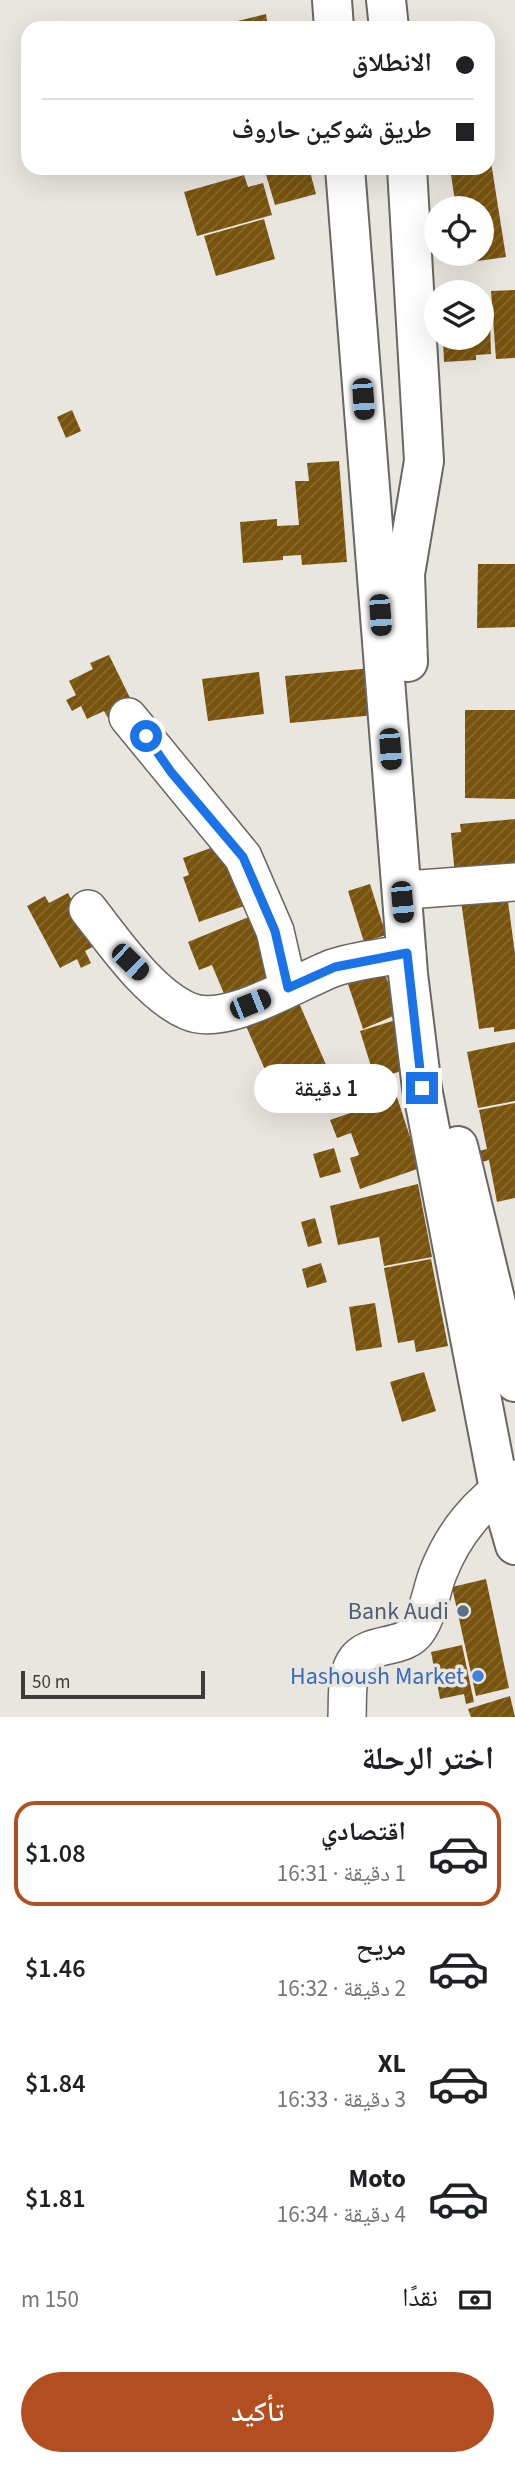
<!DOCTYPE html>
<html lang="ar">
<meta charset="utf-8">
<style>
body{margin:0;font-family:"Source Sans 3","Noto Naskh Arabic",sans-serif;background:#f2f2f2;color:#202124;direction:rtl;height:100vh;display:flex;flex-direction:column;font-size:26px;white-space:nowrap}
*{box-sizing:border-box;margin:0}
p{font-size:23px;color:#757577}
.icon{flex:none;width:38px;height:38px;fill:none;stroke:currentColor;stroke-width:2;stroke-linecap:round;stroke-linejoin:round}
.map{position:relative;height:1717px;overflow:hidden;direction:ltr}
.sheet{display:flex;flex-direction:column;background:#fff;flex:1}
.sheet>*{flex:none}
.banner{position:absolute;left:21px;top:21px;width:474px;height:154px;border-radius:21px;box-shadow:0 7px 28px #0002;direction:rtl;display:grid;align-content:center;height:154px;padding:0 21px;background:#fff}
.controls{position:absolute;left:424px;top:196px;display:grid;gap:14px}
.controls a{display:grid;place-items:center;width:70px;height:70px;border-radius:50%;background:#fff;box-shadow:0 7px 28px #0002;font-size:35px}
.scale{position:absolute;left:21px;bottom:18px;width:184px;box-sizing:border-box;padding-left:7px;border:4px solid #3e3c3a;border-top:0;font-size:19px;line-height:24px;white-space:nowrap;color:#3e3c3a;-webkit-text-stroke:5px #e9e5df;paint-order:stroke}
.end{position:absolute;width:32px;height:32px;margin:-16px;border:9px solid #1a73e8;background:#fff;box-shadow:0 0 0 4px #fff}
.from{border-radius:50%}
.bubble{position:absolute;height:49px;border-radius:24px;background:#fff;box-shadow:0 7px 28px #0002;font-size:23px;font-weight:600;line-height:49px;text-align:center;direction:rtl}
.car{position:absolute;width:21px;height:42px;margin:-21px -10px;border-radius:9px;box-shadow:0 0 5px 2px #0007;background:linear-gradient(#222 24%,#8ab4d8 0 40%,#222 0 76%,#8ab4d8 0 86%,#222 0)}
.banner b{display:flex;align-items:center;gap:24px;height:66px;font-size:26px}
.banner b+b{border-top:2px solid #e0e0e0}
.banner i{width:18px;height:18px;background:#202124}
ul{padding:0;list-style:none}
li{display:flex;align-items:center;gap:21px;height:105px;margin:0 14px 10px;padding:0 7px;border:4px solid transparent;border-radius:21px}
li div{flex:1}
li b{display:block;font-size:26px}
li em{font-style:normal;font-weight:600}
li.current{border-color:#b34e20}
li>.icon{width:63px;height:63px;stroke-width:1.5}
h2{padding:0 21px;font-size:32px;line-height:84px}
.pay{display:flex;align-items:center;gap:18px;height:77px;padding:0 21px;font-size:26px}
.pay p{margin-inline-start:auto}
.action{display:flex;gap:14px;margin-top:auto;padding:14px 21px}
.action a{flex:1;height:80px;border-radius:42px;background:#b34e20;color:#fff;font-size:28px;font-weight:600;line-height:80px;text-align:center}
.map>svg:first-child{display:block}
</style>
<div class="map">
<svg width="515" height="1717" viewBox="0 0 515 1717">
<defs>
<pattern id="building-hatch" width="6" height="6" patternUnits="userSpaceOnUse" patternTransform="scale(1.75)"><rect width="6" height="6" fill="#78530c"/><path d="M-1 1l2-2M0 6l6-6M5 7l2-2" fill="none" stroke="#876a31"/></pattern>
</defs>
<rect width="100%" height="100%" fill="#e9e5df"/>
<path fill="url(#building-hatch)" d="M266,14L268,28H213V27Z
M488,143L506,257L464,263L463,254H481V208H456L450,168H488Z
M264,168H309L316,194L275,205Z
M244,175L248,187L263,183L272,215L197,236L184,192Z
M264,219L275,259L216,276L204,236Z
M515,290V358L496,359L491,291Z
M490,321L491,354L476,355V360L444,362L443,338H481V322Z
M72,410L81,431L66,438L57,417Z
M339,461L347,562L302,565L301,555L283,556V560L243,563L240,522L277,519V526L299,525L295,481H309L307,463Z
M478,564H515V627L477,628Z
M109,655L134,706L108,718L104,711L87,719L81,706L72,711L66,700L76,695L69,681L93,669L90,663Z
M372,668L376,715L290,723L285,676Z
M259,672L264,714L208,721L202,679Z
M465,710H515V799L465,798Z
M515,819V876L455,875L451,833L461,832L460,824Z
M222,844L244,906L199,922L183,877L189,875L183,858Z
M370,884L386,935L364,942L348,891Z
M68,893L96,945L85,951L91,963L81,968L77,959L60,968L27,906L45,896L49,903Z
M507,894L515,954V1029L494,1032V1027L479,1029L461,901Z
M251,916L275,976L225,996L212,965L199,970L188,942Z
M383,967L398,1014L363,1029L346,978Z
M299,1003L327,1067L276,1095L246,1026Z
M399,1019L415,1067L375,1079L360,1031Z
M515,1042V1101L478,1108L467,1052Z
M397,1097L420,1168L360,1189L350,1158L359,1155L351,1133L337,1138L330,1120Z
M515,1103V1198L497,1202L489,1160L482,1162L479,1151L487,1149L479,1110Z
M334,1148L341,1172L320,1178L313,1154Z
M418,1184L432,1257L384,1266L379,1237L338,1245L330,1206Z
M315,1218L322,1243L308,1247L301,1222Z
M431,1259L448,1346L416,1352L414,1340L398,1343L384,1268Z
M321,1263L327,1282L307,1288L302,1269Z
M375,1303L382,1347L356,1351L349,1307Z
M424,1372L436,1411L402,1422L390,1382Z
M486,1579L509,1688L476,1696L452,1587Z
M462,1645L474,1702L466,1704L464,1694L440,1699L431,1652Z
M510,1696L515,1717H471L468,1709Z"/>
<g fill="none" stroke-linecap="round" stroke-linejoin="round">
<g stroke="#6a6762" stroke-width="40">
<path id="minor" d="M128,717L243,857L275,931L288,988
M420,889L515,882
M88,909C114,942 149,994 188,1011C226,1028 296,982 333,968C356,960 383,958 407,953
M347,1717C348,1699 345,1674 357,1659C372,1641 405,1650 418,1629C429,1612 431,1591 438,1573C454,1532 479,1503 515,1479"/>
</g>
<g stroke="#6a6762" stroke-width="42">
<path id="major" d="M332,0L334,28
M386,0L389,28
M345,168L408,974L422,1088L499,1489L515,1545
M407,168L424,461L405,574L408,662
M458,1146L515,1382"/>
</g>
<use href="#minor" stroke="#fff" stroke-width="37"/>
<use href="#major" stroke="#fff" stroke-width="38"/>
</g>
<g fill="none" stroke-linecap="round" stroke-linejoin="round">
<path stroke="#1a73e8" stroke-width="9" d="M146,736L171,772L243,857L275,931L288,988L335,967L407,953L422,1088"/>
</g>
<circle fill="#5c6f8a" stroke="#e9e5df" stroke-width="2.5" cx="463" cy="1611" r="7"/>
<circle fill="#3f7fe0" stroke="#e9e5df" stroke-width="2.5" cx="478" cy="1676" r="7"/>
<g text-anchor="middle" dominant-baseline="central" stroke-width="7" stroke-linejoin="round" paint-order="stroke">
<g font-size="24" fill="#4e5e75" stroke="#e9e5df" text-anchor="end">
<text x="449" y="1611">Bank Audi</text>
</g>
<g font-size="24" fill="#366cbe" stroke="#e9e5df" text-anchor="end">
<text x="464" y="1676">Hashoush Market</text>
</g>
</g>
</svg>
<div class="controls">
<a><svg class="icon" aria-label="locate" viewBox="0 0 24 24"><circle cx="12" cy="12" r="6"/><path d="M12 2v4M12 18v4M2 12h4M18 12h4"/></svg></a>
<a><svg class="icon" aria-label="layers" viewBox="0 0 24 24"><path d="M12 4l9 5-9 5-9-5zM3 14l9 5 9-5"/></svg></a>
</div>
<div class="scale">50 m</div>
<i class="end from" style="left:146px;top:736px"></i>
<i class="end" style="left:422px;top:1088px"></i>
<div class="bubble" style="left:254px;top:1064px;width:144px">1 دقيقة</div>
<i class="car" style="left:363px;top:399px;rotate:176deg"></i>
<i class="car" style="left:380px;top:615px;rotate:176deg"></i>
<i class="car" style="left:390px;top:749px;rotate:176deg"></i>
<i class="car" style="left:402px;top:902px;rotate:175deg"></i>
<i class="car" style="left:130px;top:962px;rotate:134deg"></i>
<i class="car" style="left:250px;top:1004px;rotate:68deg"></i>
<div class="banner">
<b><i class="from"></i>الانطلاق</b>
<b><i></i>طريق شوكين حاروف</b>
</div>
</div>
<section class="sheet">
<h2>اختر الرحلة</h2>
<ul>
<li class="current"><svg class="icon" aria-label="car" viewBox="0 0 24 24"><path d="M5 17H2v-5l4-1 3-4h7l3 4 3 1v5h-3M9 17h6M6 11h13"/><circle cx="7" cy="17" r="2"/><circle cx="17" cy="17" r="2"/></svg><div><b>اقتصادي</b><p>1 دقيقة · 16:31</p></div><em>$1.08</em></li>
<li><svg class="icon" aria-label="car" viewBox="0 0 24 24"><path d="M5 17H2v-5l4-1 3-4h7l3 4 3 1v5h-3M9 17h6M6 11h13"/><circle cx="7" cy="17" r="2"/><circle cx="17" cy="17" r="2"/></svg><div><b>مريح</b><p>2 دقيقة · 16:32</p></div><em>$1.46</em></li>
<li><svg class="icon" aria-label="car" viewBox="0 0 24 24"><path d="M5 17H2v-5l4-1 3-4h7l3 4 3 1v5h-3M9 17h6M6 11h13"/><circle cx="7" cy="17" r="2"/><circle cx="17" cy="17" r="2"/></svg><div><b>XL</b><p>3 دقيقة · 16:33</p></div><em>$1.84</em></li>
<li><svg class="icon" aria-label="car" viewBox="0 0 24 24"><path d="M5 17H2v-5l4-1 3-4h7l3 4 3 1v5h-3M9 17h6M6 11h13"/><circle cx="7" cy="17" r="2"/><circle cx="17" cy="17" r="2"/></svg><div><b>Moto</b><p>4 دقيقة · 16:34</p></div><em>$1.81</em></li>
</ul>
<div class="pay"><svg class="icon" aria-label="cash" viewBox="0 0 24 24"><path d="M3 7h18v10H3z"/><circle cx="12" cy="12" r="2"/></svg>نقدًا<p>150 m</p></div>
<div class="action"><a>تأكيد</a></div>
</section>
